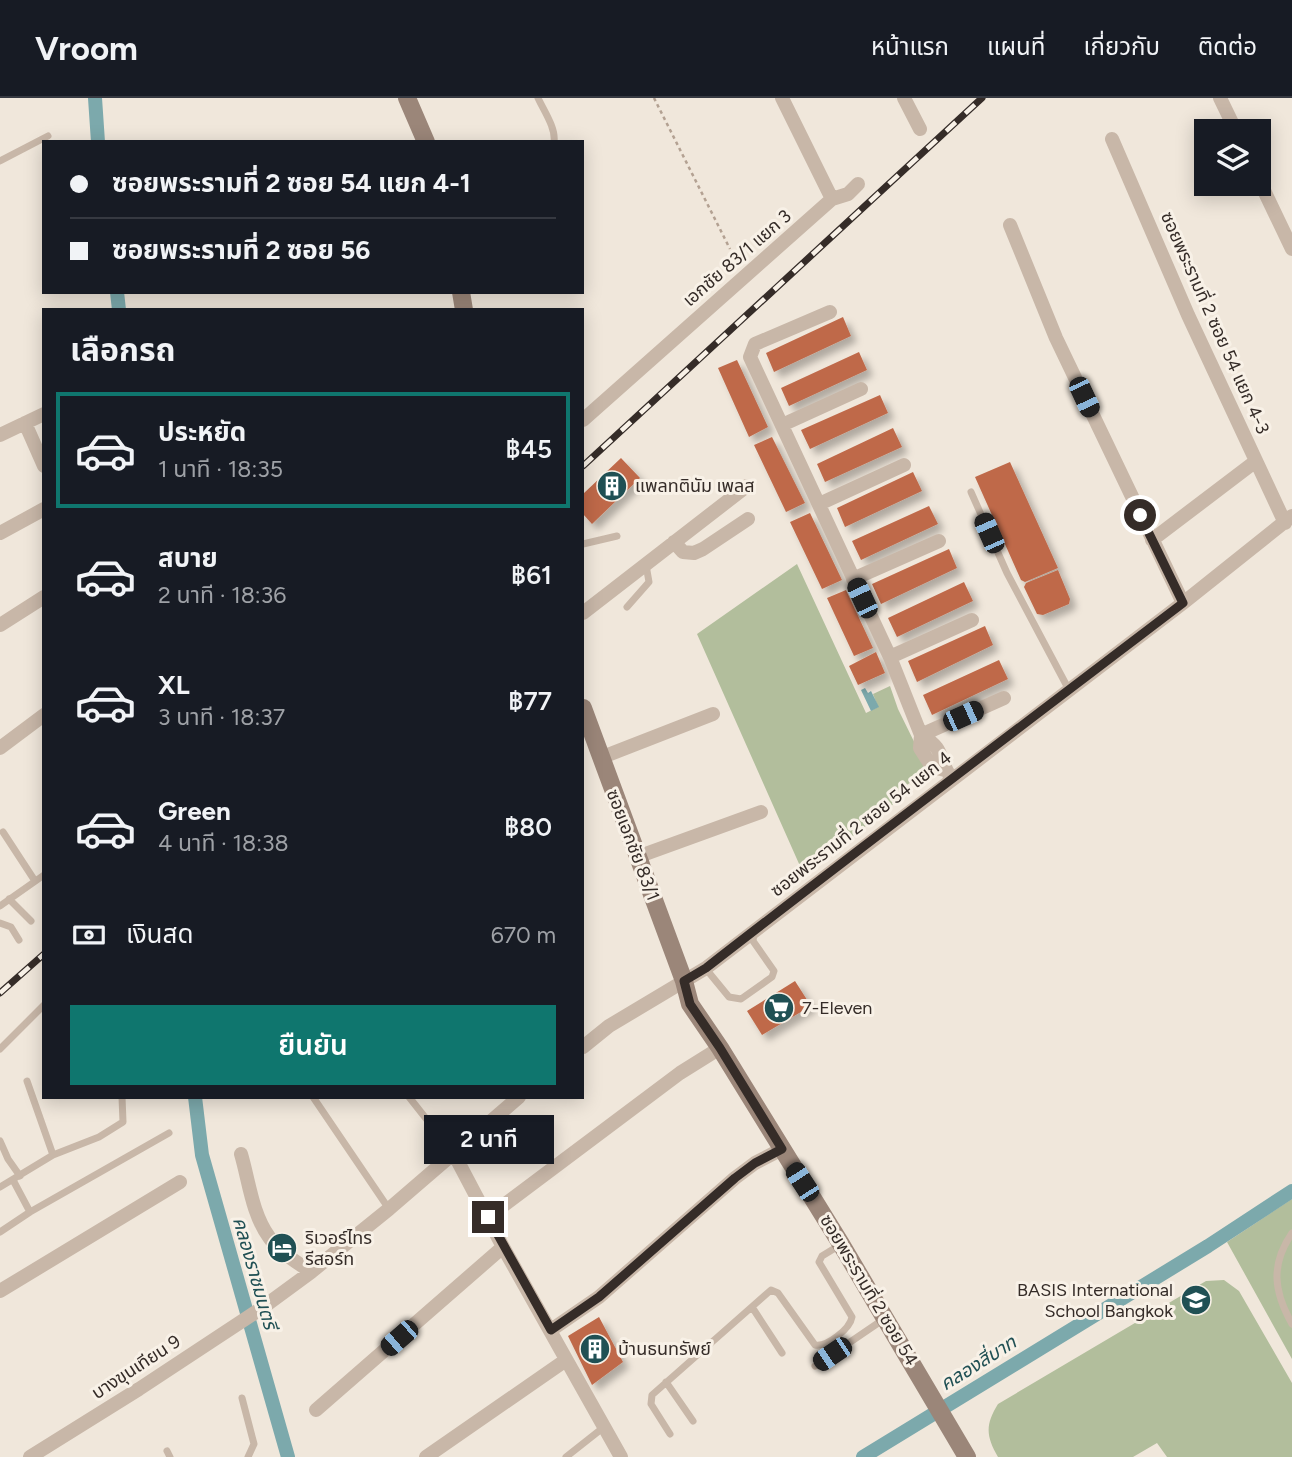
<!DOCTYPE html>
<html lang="th">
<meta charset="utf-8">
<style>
body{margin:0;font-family:Figtree,"Noto Sans Thai",sans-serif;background:#20242c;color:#f1f3f6;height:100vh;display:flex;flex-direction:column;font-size:26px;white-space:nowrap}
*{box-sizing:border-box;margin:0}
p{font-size:23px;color:#9ea1a6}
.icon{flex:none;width:38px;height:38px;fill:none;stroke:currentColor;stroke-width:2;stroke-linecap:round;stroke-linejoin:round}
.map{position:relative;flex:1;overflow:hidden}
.sheet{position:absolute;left:42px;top:210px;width:542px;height:791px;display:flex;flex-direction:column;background:#171b24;border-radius:0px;box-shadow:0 4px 18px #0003}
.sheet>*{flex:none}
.top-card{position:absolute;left:42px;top:42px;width:542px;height:154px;border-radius:0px;box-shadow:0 4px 18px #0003;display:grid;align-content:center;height:154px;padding:0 28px;background:#171b24}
.controls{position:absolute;left:1194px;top:21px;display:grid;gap:14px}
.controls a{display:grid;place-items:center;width:77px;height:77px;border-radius:0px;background:#171b24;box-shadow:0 4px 18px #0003;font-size:35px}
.end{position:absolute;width:32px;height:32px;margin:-16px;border:9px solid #352c28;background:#fff;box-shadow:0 0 0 4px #fff}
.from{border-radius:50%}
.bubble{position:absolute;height:49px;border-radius:0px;background:#171b24;box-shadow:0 4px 18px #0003;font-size:23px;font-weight:600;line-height:49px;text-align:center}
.car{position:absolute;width:21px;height:42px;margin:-21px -10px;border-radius:9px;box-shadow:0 0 5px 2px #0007;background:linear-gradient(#222 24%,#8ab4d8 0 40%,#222 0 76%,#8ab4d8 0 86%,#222 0)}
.top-card b{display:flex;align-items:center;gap:24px;height:66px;font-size:26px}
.top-card b+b{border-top:2px solid #363941}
.top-card i{width:18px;height:18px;background:#f1f3f6}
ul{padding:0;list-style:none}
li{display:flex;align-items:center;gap:21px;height:116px;margin:0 14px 10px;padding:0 14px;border:4px solid transparent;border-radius:0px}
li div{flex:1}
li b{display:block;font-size:26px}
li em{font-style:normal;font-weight:600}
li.selected{border-color:#0f766e}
li>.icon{width:63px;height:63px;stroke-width:1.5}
h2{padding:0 28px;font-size:32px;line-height:84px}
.pay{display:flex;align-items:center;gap:18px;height:77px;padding:0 28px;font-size:26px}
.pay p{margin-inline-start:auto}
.action{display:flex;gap:14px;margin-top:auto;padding:14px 28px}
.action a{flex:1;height:80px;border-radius:0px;background:#0f766e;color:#fff;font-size:28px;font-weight:600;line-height:80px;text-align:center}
header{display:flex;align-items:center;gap:42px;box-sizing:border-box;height:98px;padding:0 35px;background:#171b24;border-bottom:2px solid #363941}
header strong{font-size:33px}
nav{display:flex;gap:38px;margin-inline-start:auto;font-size:24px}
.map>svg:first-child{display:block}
</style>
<header>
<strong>Vroom</strong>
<nav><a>หน้าแรก</a><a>แผนที่</a><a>เกี่ยวกับ</a><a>ติดต่อ</a></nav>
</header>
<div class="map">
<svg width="1292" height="1359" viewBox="0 0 1292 1359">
<defs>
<filter id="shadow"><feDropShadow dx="6" dy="6" stdDeviation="3.5" flood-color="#0004"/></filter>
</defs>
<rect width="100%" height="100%" fill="#f0e7db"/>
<path fill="#b2be9c" d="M797,466L866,615L878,609L873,596L890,588L898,611L926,668L927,674L902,690L905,697L804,777L697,536Z
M1292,1101V1261L1227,1144Z
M1224,1182L1239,1193L1292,1285V1359H1167L1157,1345L1133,1359H998C986,1338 985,1327 998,1306L1206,1183Z"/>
<path fill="#7ca9ac" d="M865,590L868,595L871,593L879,609L871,613L861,592Z"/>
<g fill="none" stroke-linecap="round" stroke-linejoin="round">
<path stroke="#7ca9ac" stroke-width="14" d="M95,0L98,44
M117,194L119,212
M195,999L202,1057L288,1359
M863,1359L1208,1148L1292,1093"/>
</g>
<path fill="#bf694a" filter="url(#shadow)" d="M843,219L851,238L774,274L766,255Z
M859,254L867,272L789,308L781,290Z
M737,262L768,329L749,339L718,270Z
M880,297L888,315L810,351L801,332Z
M893,330L902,349L825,384L817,366Z
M772,339L805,405L786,414L754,347Z
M621,360L640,380L592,426L583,416V396Z
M1010,364L1058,470L1025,484L1021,482L975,379Z
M913,374L922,393L845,429L837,410Z
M929,408L938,426L861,462L852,443Z
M810,415L842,482L822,491L790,424Z
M949,451L957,470L881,506L872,486Z
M1058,472L1070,501L1069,506L1043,517L1037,516L1024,489L1026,485Z
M964,484L973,503L897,539L888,520Z
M846,492L873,550L854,558L827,500Z
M985,528L993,547L917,584L908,563Z
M876,554L885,575L858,587L849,568Z
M999,562L1008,581L932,617L923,597Z
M795,883L811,908L762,937L747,913Z
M599,1219L623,1264L592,1287L568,1238Z"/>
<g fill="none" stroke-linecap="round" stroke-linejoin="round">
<path stroke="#b3a192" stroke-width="2.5" stroke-dasharray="3.5 3.5" stroke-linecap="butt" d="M654,0L730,151"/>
<path stroke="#c8b7a8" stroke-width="7" d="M538,0C544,13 556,30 554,44
M0,63L48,38
M971,394L1007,475L1069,592
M583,446L617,438
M627,509L649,484L646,467
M3,734L35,783
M9,801L31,823
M0,808L44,777
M0,825L11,829L19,842
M706,871L729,899L741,901L772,879L774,873L753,843L754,834
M0,951L44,907
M27,983L53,1057
M313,999L389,1111
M409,999L454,1056
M0,1043L8,1061L20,1078
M13,1082L30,1114
M0,1089L53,1057L99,1039L123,1024L122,999
M0,1134L30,1114L169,1035
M1292,1135C1270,1167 1274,1194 1292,1226
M752,1209L782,1255
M815,1268L884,1221
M666,1284L693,1323
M242,1300L254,1346L248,1359
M670,1336L651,1306L652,1297L771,1192L778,1195L815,1247C827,1249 850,1231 852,1219L819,1164L822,1158L840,1147
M167,1353L170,1359
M566,1359L604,1329"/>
<path stroke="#c8b7a8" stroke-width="14" d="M782,0L832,101
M904,0L920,31
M1220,0L1236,33
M1112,41L1188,217L1285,425
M1258,80L1292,151
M1010,127L1056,240L1183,505
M830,214L755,246L750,259L890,559L921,637L920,650L932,669L945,672
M583,322L832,101L848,96L858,86
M25,325L44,368
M782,327L861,291
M0,337L44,316
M819,406L904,367
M0,435L44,411
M1152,442L1256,363
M674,444L683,454L694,455L703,451L748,421
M853,481L939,443
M583,515L747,388
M0,527L44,499
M890,559L972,522
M921,637L1004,600
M921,637C947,652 937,662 951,679
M0,650L44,617
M600,660L713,616
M637,759L761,714
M583,949L609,928L706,870L1183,505L1292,418
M241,1056C249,1083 252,1116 269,1139C279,1154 297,1164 311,1174
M454,1056L503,1149L621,1359
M488,1119L680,975L720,950
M0,1193L180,1084
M551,1232L599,1199L735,1080L755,1065L782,1051
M316,1312L503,1149
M30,1359L139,1291L262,1210L311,1174L389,1111L519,999
M426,1359L566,1262"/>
<path stroke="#9b8679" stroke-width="18" d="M407,0L426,44
M461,194L464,212
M583,610L684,883L690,906L720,950L841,1146L967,1359"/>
<g stroke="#352c28" stroke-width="7">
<path id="rail" d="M583,368L982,0
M0,895L44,856"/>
</g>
<use href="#rail" stroke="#f8f1e7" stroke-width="4.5" stroke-dasharray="13" stroke-linecap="butt"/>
</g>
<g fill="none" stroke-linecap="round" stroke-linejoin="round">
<path stroke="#352c28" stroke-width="9" d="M488,1119L551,1232L599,1199L735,1080L755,1065L782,1051L720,950L690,906L684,883L706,870C864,747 1024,626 1183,505L1140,417"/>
</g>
<defs>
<g id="building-disc" transform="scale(1.575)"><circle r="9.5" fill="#205054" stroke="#f8f1e7"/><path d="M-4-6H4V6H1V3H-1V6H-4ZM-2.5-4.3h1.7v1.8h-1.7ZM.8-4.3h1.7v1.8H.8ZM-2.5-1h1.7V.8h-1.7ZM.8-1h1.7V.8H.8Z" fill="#fff"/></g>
<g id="supermarket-disc" transform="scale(1.575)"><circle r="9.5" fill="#205054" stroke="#f8f1e7"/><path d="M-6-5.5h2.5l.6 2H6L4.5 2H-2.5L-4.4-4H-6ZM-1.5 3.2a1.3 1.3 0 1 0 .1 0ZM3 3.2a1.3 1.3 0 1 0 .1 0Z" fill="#fff"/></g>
<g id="hotel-disc" transform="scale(1.575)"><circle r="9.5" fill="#205054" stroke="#f8f1e7"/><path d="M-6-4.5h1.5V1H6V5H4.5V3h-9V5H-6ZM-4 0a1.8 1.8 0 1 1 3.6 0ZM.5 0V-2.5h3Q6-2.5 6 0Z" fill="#fff"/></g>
<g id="school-disc" transform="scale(1.575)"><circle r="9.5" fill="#205054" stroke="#f8f1e7"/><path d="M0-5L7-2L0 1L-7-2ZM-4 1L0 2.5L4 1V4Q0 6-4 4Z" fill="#fff"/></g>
</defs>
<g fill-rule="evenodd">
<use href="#building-disc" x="612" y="388"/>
<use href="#supermarket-disc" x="779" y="910"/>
<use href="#hotel-disc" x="282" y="1150"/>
<use href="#school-disc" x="1196" y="1202"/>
<use href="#building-disc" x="595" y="1251"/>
</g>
<g text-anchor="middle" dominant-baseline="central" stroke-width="6" stroke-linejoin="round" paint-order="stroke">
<g font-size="18" fill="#352c28" stroke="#f8f1e7">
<text transform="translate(737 160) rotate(-41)">เอกชัย 83/1 แยก 3</text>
<text transform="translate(1215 225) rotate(66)">ซอยพระรามที่ 2 ซอย 54 แยก 4-3</text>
<text transform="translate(861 726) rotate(-38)">ซอยพระรามที่ 2 ซอย 54 แยก 4</text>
<text transform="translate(633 747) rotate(69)">ซอยเอกชัย 83/1</text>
<text transform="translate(869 1192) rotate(59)">ซอยพระรามที่ 2 ซอย 54</text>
<text transform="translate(136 1269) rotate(-33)">บางขุนเทียน 9</text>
</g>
<g font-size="18" fill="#352c28" stroke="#f8f1e7" text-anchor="start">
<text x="635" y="388">แพลทตินัม เพลส</text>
<text x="802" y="910">7-Eleven</text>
<text x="305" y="1140">ริเวอร์ไทร<tspan x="305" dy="21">รีสอร์ท</tspan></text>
<text x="1173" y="1192" text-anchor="end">BASIS International<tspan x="1173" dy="21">School Bangkok</tspan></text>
<text x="618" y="1251">บ้านธนทรัพย์</text>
</g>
<g font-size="19" font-style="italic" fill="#205054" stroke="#f8f1e7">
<text transform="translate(255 1175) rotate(74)">คลองราชมนตรี</text>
<text transform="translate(978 1265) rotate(-32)">คลองสี่บาท</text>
</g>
</g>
</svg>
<div class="controls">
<a><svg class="icon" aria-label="layers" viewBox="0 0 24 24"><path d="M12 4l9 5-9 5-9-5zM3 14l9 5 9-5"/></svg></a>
</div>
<i class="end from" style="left:1140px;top:417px"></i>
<i class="end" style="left:488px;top:1119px"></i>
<div class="bubble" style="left:424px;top:1017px;width:130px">2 นาที</div>
<i class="car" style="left:1084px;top:299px;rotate:155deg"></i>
<i class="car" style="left:989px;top:435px;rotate:336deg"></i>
<i class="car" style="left:862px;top:500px;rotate:335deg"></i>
<i class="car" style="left:963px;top:618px;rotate:66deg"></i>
<i class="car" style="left:802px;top:1084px;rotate:327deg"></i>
<i class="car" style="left:399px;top:1240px;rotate:229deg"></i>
<i class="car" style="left:832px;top:1256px;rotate:236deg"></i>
<div class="top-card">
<b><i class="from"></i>ซอยพระรามที่ 2 ซอย 54 แยก 4-1</b>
<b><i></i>ซอยพระรามที่ 2 ซอย 56</b>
</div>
<section class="sheet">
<h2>เลือกรถ</h2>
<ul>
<li class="selected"><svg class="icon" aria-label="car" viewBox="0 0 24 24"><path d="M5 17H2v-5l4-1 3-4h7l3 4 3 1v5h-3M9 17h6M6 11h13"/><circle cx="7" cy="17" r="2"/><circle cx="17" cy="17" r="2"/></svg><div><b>ประหยัด</b><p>1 นาที · 18:35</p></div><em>฿45</em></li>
<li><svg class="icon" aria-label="car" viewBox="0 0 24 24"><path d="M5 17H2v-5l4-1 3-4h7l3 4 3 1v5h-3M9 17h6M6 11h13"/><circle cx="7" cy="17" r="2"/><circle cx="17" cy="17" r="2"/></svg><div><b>สบาย</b><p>2 นาที · 18:36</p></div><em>฿61</em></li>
<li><svg class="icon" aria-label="car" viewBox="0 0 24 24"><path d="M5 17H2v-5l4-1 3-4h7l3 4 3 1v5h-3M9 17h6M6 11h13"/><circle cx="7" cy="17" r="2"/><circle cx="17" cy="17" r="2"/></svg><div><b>XL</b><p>3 นาที · 18:37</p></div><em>฿77</em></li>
<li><svg class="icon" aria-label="car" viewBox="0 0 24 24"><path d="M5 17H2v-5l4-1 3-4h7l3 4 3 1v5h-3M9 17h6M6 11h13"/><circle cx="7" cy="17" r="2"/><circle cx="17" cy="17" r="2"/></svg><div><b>Green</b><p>4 นาที · 18:38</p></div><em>฿80</em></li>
</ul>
<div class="pay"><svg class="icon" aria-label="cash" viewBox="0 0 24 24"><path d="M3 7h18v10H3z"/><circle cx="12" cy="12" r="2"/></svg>เงินสด<p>670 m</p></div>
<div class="action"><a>ยืนยัน</a></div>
</section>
</div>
